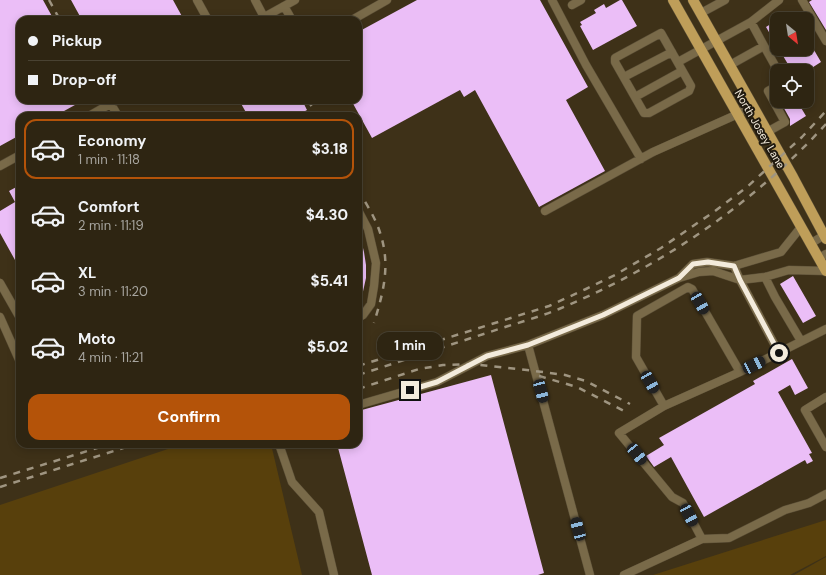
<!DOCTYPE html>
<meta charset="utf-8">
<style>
body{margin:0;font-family:"DM Sans",sans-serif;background:#362d1b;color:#f1f3f6;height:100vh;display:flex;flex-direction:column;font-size:15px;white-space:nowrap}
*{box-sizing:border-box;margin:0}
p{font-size:13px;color:#a7a59f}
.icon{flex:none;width:22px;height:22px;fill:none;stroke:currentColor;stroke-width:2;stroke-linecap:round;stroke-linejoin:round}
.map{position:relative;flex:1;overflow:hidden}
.panel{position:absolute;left:16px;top:112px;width:346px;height:336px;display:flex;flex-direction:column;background:#2e2512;border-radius:12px;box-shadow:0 2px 10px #0003,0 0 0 1px #494232}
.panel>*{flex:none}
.guide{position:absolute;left:16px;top:16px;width:346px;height:88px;border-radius:12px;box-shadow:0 2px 10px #0003,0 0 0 1px #494232;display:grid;align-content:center;height:88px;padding:0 12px;background:#2e2512}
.needle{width:26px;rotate:150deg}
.buttons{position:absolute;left:770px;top:12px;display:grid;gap:8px}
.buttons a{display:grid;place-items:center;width:44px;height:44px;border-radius:8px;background:#2e2512;box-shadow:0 2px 10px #0003,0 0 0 1px #494232;font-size:20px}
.end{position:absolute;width:18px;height:18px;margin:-9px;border:5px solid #f3ebdc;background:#111;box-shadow:0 0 0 2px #111}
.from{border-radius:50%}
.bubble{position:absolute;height:28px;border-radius:12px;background:#2e2512;box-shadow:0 2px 10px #0003,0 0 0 1px #494232;font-size:13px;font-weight:700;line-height:28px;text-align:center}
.car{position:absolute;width:12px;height:24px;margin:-12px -6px;border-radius:5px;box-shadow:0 0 3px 1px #0007;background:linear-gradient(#222 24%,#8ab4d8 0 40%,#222 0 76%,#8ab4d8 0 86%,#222 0)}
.guide b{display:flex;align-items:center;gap:14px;height:38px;font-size:15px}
.guide b+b{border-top:1px solid #494232}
.guide i{width:10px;height:10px;background:#f1f3f6}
ul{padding:7px 0 0;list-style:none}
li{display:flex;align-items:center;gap:12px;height:60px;margin:0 8px 6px;padding:0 4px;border:2px solid transparent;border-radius:12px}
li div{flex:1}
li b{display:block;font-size:15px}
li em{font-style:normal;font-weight:700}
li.current{border-color:#b45309}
li>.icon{width:36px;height:36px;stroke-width:1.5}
.action{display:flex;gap:8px;margin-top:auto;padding:8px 12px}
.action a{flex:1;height:46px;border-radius:12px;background:#b45309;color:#fff;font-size:16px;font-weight:700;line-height:46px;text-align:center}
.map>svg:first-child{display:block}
</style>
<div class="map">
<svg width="826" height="575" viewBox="0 0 826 575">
<rect width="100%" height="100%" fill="#3e3118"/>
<path fill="#58400c" d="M183,444H271L302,575H0V505Z
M826,520V556L790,575H653Z
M826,557V575H794Z"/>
<path fill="#ebbef7" d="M0,0H43L54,20H20V100H84L55,116H20V135L0,146Z
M71,0H173L184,20H82Z
M417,0H540L588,87L566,100L605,171L539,207L475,90L464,97L460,90L372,138L351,100H358V32Z
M620,0H622L637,26L593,50L580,26L582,25L580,22L596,13L594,10L604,4L606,8Z
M812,0H826V30L809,2Z
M777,20V46L766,27Z
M807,38L821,62L807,71H792L779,49H788L792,55L802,49H807Z
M239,100H302L307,110L296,116H248Z
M780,101H797L806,116L790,126V119Z
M20,185V269L0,233V211L15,202L9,191Z
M358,236H360L364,252L366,265V278L360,305H358Z
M793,276L816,316L803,323L780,284Z
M792,359L808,388L795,395L790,385L778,392L812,453L809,454L813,461L807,464L805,460L704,517L671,457L654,467L646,456L664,445L659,438L755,384L753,381Z
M491,375L544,573L538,575H372L337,444H358V411Z"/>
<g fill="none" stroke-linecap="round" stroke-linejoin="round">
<g stroke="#5b4f37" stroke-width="9">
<path id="minor" d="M197,0L208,20
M255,0L264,17
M552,0L586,65L641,159
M802,0L826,41
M572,5L581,0
M284,6L292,20
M701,13L725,0
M259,20L295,0
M352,20L387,0
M751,22L764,46
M661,33L691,86L689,91L649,113H644L615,62V58Z
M678,62L751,22L779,0
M730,65L764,46L778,71
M624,77L672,52
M635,97L682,71
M111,104L118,116
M89,116L117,100
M767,132L785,122L768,91L777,86
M0,166L20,155
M358,210L368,229L376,263L374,286L371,304L363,315L358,318
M545,211L653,152L738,114L752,105
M801,227L781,252L734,266L707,262L693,264L679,278L699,272L713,271L740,280L765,277L789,270L826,271
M810,244L826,234
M819,258L826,254
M734,266L740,280L779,353
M765,277L775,297L801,341
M0,283L20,318
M0,317L20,362
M740,372L664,406L636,357L637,316L688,287L692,289L740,372L826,329
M826,397L805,410L826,447
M358,405L437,382L487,356L528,345
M664,406L619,433L672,497L683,503L702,539L729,538L785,510L809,503L826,494
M279,444L292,482L319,512L334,575
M590,575L528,345L603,315L679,278
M624,575L702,539"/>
</g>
<g stroke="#5b4f37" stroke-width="11">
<path id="major" d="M673,0L826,271
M693,0L793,177L826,239"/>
</g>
<use href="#minor" stroke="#796a49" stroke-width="8"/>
<use href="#major" stroke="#bf9e59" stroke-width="10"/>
<path stroke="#9f9581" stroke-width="2.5" stroke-dasharray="7 7" stroke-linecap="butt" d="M49,0L60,20
M308,100L317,116
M358,190C364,200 371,211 376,222C392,259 385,287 374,323
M358,366L549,306L586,289L615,275L661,248L715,211L747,187L802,137L826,111
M358,375C402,361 446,346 490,332C513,324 537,318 559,309C660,267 752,205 826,124
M539,376L577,387L624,411
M358,389L419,369L443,365L472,364L535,371L565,375L586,381L630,404
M0,478L110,444
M0,487L136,444"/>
</g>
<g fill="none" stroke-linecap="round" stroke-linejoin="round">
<path stroke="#f3ebdc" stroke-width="5" d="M410,390L437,382L487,356L528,345L603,315L679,278L693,264L708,262L734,266L740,280L779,353"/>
</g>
<g text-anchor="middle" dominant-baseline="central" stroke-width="4" stroke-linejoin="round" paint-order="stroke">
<g font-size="11" fill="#f3ebdc" stroke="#201a0f">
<text transform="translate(760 129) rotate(60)">North Josey Lane</text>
</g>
</g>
</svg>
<div class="buttons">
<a><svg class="needle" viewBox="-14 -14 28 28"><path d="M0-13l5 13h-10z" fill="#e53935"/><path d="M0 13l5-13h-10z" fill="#a7a59f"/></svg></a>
<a><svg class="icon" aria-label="locate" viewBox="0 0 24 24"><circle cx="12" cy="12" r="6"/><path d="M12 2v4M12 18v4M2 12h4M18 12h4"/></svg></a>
</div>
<i class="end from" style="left:779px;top:353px"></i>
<i class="end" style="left:410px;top:390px"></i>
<div class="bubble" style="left:377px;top:332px;width:66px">1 min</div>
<i class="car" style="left:700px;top:303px;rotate:150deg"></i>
<i class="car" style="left:754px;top:365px;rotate:64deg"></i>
<i class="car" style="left:650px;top:382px;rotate:150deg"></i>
<i class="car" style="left:541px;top:391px;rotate:165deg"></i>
<i class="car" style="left:637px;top:454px;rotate:141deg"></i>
<i class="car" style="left:689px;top:515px;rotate:152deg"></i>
<i class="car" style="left:578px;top:529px;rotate:345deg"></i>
<div class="guide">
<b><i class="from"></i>Pickup</b>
<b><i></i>Drop-off</b>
</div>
<section class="panel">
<ul>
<li class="current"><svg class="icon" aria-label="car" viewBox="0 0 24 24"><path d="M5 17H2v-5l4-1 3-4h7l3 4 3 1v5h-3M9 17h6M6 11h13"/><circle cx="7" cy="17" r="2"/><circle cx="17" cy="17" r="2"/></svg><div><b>Economy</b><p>1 min · 11:18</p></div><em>$3.18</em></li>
<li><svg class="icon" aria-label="car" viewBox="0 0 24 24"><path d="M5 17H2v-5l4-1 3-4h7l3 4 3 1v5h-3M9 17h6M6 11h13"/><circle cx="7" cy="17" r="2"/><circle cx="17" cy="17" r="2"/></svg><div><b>Comfort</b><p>2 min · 11:19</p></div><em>$4.30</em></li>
<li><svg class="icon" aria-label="car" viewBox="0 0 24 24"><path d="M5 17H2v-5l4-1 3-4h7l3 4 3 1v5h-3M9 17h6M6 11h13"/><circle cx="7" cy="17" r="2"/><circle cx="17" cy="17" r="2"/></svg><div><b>XL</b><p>3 min · 11:20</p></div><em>$5.41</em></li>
<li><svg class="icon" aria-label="car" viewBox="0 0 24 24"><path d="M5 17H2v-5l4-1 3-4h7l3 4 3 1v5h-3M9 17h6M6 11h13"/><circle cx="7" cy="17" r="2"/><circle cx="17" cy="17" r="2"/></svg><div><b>Moto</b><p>4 min · 11:21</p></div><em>$5.02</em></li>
</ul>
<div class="action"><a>Confirm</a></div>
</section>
</div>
